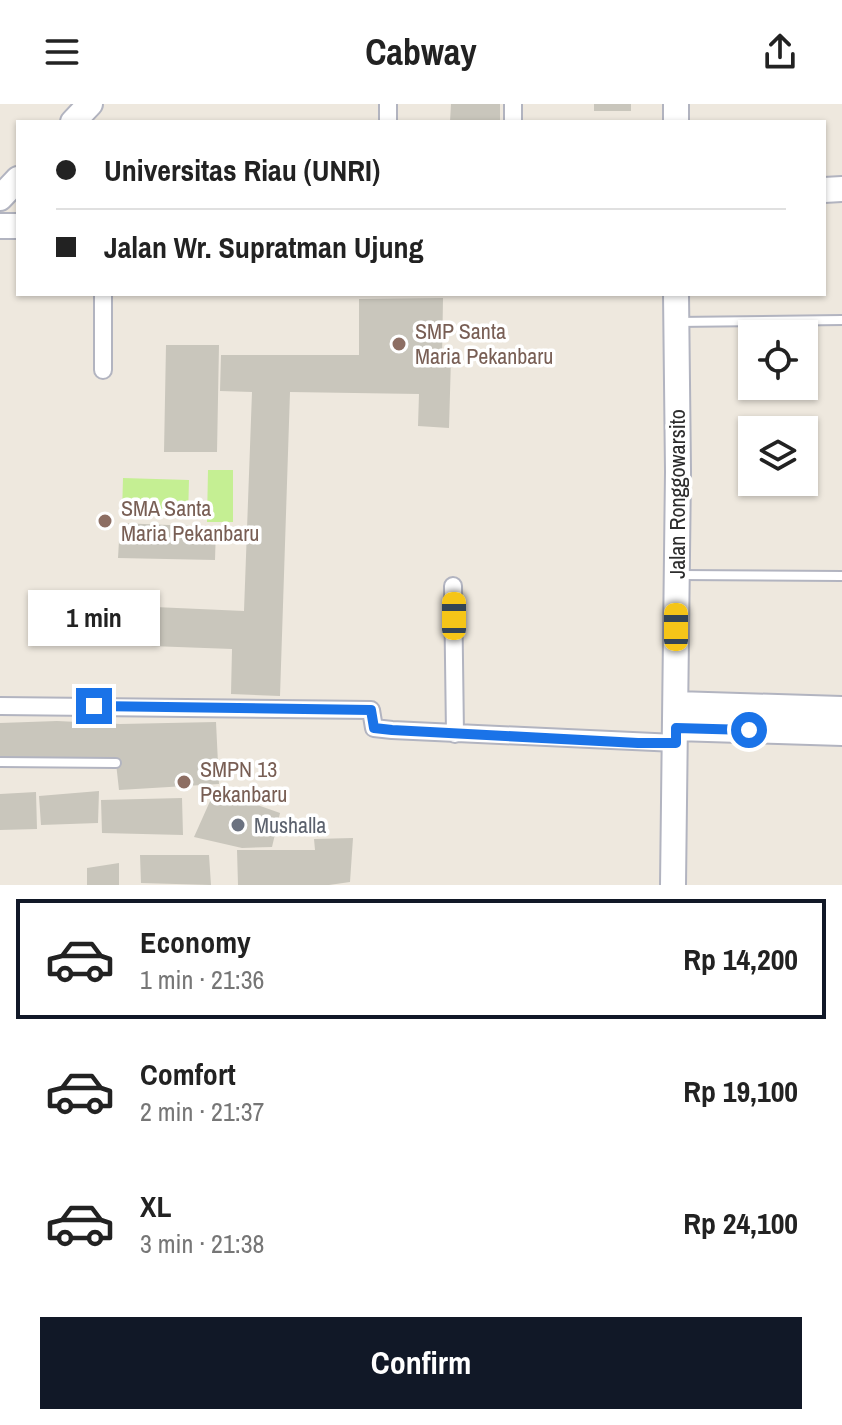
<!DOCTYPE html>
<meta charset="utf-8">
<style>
body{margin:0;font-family:"Archivo Narrow",sans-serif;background:#f6f6f6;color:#222;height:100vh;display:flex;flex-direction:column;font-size:30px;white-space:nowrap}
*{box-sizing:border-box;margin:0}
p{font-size:26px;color:#767676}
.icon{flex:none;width:44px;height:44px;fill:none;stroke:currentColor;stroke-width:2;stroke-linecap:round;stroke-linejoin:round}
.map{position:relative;height:781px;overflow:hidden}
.drawer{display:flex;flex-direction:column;background:#fff;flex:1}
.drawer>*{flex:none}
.guide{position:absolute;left:16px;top:16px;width:810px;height:176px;border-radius:0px;box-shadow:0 2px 6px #0004;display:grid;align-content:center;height:176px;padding:0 40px;background:#fff}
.tools{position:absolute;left:738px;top:216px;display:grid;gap:16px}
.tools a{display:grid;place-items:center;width:80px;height:80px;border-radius:0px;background:#fff;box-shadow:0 2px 6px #0004;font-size:40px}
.end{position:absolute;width:36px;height:36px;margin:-18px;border:10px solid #1a73e8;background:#fff;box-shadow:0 0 0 4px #fff}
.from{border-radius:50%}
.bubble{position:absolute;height:56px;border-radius:0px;background:#fff;box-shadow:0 2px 6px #0004;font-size:26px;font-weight:700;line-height:56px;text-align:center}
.car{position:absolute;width:24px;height:48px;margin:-24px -12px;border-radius:10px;box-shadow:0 0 6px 2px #0007;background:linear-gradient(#f5c518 24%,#345 0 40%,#f5c518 0 76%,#345 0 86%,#f5c518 0)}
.guide b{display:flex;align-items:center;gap:28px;height:76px;font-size:30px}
.guide b+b{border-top:2px solid #e0e0e0}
.guide i{width:20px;height:20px;background:#222}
ul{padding:14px 0 0;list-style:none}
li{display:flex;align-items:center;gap:24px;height:120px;margin:0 16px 12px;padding:0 24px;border:4px solid transparent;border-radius:0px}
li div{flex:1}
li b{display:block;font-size:30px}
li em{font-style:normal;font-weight:700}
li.current{border-color:#111827}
li>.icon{width:72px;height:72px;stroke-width:1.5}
.button{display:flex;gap:16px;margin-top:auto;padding:16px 40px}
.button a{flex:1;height:92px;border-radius:0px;background:#111827;color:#fff;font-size:32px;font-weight:700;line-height:92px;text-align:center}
header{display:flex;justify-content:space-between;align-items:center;height:104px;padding:0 40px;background:#fff;font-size:36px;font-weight:700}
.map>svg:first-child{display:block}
</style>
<header><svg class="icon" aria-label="menu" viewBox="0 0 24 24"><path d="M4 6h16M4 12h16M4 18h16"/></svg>Cabway<svg class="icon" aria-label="share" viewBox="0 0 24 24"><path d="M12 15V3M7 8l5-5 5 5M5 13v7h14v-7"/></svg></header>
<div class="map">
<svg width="842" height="781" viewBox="0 0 842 781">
<rect width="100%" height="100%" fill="#eee8de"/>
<path fill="#c5ef93" d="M208,366H233V418H207Z
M123,374L189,376L188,413L122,411Z"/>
<path fill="#c9c6bc" d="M451,0H500V18H450Z
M594,0H631V7H594Z
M443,194L442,255L451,254L449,324L418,322L419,290L290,288L280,592L231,590L232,545L42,538L43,498L244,507L252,288L220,287L221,251H359V195Z
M166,241H219L217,348H164Z
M120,419L216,423L215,456L118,454Z
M57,617L120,620L216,618L219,680L119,686L116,659L0,654V619Z
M215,686L280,709L272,743L242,744L194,733Z
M99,687L98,719L41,721L39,692Z
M36,688L37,725L0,726V690Z
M182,694L183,731L102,729L101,696Z
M353,734L350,778L329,781H238L237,746H315L314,735Z
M140,751H209L211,781L141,779Z
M119,759V781H87V764Z"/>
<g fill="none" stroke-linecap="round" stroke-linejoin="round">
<g stroke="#b2b4c0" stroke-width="12">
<path id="lane" d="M677,218L842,216
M679,471L842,472
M0,658L116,659"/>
</g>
<g stroke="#b2b4c0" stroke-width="20">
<path id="street" d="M388,18V0
M513,18V0
M103,190V266
M453,482L455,630
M0,602L371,606L374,624L392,626L676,639"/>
</g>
<g stroke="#b2b4c0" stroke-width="28">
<path id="secondary" d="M676,0V18
M73,18L90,0
M824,86L842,85
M0,94L18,75
M0,122H18
M676,600L842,605
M676,624L842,629
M673,781L678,368L676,190"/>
</g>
<use href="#lane" stroke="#fff" stroke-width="8"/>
<use href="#street" stroke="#fff" stroke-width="16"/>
<use href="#secondary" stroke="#fff" stroke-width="24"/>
</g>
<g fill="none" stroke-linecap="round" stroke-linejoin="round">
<path stroke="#1a73e8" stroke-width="10" d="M94,602L371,606L374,624L392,626L638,639H676V624L749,626"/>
</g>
<g fill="#8d6e63" stroke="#fff" stroke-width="3">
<circle cx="399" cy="240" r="8"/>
<circle cx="105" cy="417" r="8"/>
<circle cx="184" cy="678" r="8"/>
</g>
<circle fill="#6b7280" stroke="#fff" stroke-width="3" cx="238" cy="721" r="8"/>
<g text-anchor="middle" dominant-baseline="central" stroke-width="7" stroke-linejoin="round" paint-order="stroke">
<g font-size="22" fill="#785e54" stroke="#fff" text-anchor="start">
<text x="415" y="227">SMP Santa<tspan x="415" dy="25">Maria Pekanbaru</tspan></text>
<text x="121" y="404">SMA Santa<tspan x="121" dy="25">Maria Pekanbaru</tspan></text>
<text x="200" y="665">SMPN 13<tspan x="200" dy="25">Pekanbaru</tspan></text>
</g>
<g font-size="22" fill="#2c2c2c" stroke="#fff">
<text transform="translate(677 390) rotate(-90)">Jalan Ronggowarsito</text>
</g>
<g font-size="22" fill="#5b616d" stroke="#fff" text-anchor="start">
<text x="254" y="721">Mushalla</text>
</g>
</g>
</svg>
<div class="tools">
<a><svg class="icon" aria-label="locate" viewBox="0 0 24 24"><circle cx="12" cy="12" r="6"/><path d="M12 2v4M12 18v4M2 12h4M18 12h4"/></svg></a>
<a><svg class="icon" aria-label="layers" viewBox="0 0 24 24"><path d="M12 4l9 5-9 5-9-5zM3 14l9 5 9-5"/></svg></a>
</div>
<i class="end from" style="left:749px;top:626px"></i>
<i class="end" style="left:94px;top:602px"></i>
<div class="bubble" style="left:28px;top:486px;width:132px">1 min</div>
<i class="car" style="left:454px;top:512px;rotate:0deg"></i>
<i class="car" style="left:676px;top:523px;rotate:0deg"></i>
<div class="guide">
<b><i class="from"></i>Universitas Riau (UNRI)</b>
<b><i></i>Jalan Wr. Supratman Ujung</b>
</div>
</div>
<section class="drawer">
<ul>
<li class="current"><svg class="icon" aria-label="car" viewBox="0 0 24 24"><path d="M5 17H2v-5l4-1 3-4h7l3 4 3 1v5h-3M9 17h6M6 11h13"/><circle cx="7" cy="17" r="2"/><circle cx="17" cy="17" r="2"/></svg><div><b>Economy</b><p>1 min · 21:36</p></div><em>Rp 14,200</em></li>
<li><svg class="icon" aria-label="car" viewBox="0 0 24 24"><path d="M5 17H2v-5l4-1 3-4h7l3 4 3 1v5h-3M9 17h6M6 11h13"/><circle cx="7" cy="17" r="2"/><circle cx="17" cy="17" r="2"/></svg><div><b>Comfort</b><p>2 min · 21:37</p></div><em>Rp 19,100</em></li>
<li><svg class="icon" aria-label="car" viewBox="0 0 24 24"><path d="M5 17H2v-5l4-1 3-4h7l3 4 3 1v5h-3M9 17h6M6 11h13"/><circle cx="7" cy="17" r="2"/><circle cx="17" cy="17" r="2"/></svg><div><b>XL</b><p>3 min · 21:38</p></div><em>Rp 24,100</em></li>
</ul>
<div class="button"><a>Confirm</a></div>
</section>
